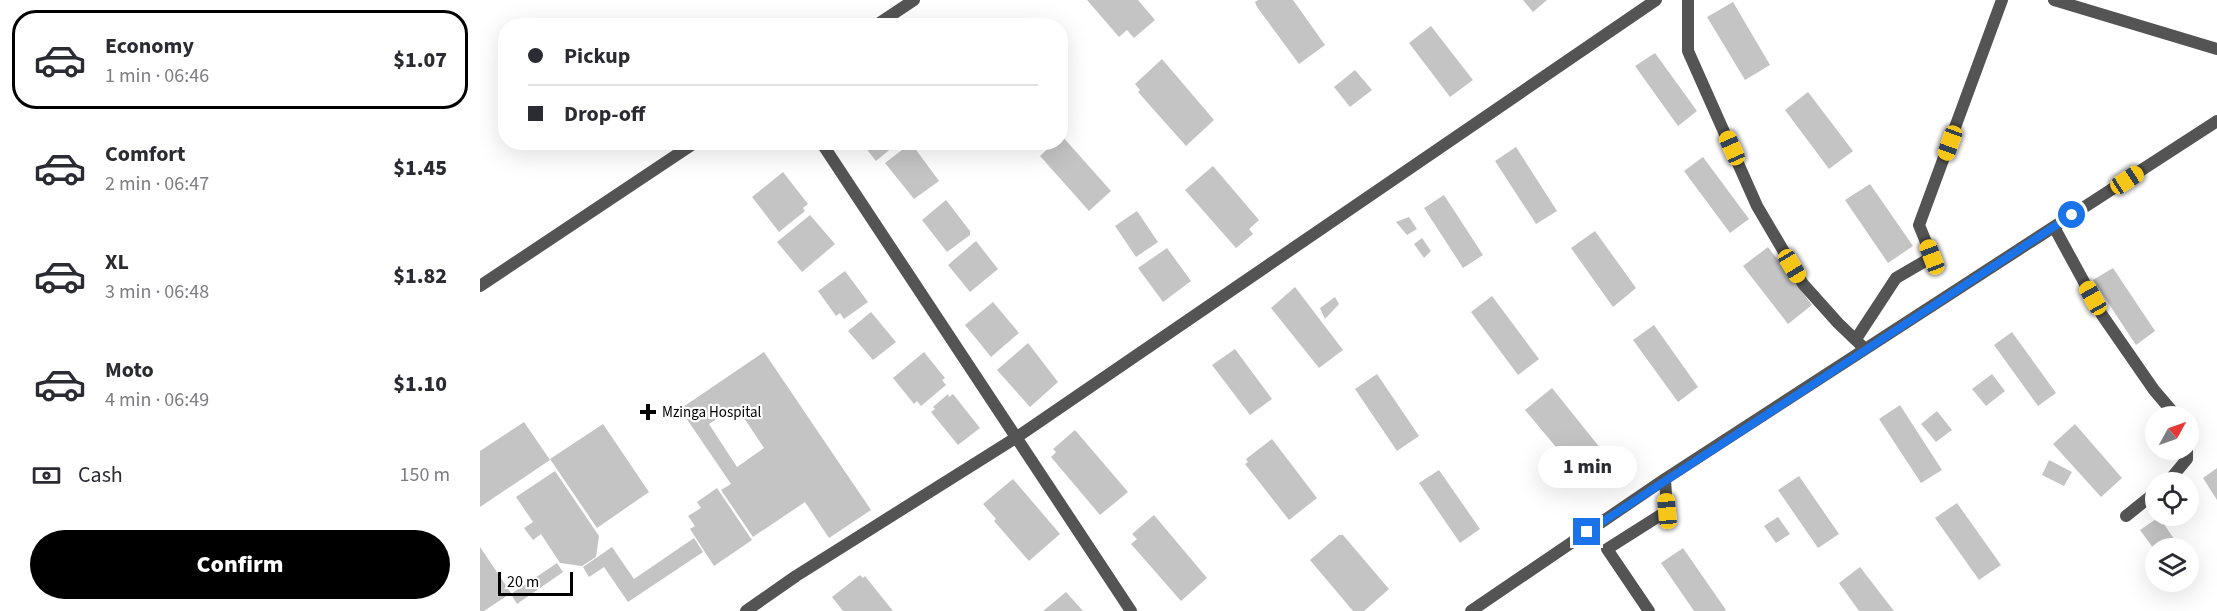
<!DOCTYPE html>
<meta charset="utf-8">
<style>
body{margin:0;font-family:"Source Sans 3",sans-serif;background:#f7f7f7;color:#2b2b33;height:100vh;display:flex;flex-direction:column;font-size:22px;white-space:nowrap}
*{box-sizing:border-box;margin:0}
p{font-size:20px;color:#7c7c81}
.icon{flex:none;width:33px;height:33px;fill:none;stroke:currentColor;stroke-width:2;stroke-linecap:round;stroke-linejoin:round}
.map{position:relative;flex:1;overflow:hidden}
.sheet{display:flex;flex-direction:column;background:#fff;width:480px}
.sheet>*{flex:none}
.banner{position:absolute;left:18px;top:18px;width:570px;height:132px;border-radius:24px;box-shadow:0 6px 24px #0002;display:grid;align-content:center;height:132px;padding:0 30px;background:#fff}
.needle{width:39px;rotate:50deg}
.controls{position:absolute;left:1665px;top:406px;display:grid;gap:12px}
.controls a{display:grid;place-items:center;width:54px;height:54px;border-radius:50%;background:#fff;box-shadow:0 6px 24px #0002;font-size:30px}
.scale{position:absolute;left:18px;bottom:15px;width:75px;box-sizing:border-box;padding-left:6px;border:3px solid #000;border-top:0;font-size:16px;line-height:21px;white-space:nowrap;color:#000;-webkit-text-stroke:4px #fff;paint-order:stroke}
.end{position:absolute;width:27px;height:27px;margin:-14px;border:8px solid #1a73e8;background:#fff;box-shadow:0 0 0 3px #fff}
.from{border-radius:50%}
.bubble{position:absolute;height:42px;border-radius:21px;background:#fff;box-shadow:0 6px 24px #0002;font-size:20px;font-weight:800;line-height:42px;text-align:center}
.car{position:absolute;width:18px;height:36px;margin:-18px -9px;border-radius:8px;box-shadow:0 0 4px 2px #0007;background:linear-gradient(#f5c518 24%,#345 0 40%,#f5c518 0 76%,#345 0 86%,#f5c518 0)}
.banner b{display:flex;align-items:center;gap:21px;height:57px;font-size:22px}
.banner b+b{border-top:2px solid #e1e1e2}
.banner i{width:15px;height:15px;background:#2b2b33}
ul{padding:10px 0 0;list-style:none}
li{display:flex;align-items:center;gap:18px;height:99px;margin:0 12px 9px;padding:0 18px;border:3px solid transparent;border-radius:24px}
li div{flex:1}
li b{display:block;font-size:22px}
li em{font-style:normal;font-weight:800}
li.current{border-color:#000}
li>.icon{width:54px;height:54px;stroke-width:1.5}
.pay{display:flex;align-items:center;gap:15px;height:66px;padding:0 30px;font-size:22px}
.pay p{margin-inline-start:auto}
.cta{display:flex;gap:12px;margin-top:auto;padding:12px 30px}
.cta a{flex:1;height:69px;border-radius:36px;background:#000;color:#fff;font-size:24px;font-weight:800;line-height:69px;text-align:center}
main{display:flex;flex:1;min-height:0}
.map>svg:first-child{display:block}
</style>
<main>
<section class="sheet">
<ul>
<li class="current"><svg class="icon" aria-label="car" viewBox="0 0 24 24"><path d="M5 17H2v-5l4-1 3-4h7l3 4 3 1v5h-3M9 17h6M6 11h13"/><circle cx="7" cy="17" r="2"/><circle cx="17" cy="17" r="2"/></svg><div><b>Economy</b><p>1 min · 06:46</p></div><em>$1.07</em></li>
<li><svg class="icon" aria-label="car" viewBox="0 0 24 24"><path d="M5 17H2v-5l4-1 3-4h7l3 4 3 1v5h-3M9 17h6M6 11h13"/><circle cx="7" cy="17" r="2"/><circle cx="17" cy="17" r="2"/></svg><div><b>Comfort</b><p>2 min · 06:47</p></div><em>$1.45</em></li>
<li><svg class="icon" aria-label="car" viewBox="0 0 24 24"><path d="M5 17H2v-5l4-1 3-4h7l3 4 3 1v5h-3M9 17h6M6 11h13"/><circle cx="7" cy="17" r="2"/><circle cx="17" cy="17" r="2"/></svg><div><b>XL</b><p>3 min · 06:48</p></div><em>$1.82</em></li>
<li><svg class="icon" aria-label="car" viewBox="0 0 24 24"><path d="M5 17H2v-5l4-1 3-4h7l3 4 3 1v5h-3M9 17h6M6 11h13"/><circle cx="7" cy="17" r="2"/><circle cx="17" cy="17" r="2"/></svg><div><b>Moto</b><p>4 min · 06:49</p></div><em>$1.10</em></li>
</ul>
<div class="pay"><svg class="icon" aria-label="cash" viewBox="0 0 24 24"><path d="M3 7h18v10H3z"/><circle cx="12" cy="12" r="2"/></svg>Cash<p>150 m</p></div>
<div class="cta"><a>Confirm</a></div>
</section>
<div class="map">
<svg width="1737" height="611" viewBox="0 0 1737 611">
<rect width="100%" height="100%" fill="#fff"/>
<path fill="#c4c4c4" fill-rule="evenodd" d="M607,0H658L675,20L654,38L647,30L639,37Z
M778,0H813L845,45L819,64L777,7L775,2Z
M1043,0H1067L1053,12Z
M1253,2L1290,65L1265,80L1227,17Z
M951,26L993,80L970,97L929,43Z
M1175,53L1217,111L1198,126L1155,66Z
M682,59L734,120L706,146L658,92L660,90L655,84Z
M875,70L892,90L870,107L854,87Z
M1328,92L1373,151L1349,169L1305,110Z
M582,136L631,191L609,211L560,156L575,142H580Z
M381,142H419L396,161Z
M431,143L459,181L434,199L405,163Z
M1036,147L1077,211L1056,224L1015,161Z
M1223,157L1269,219L1250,233L1204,171Z
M733,166L779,220L769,229L773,234L756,248L705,190Z
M303,172L328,204L323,208L325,211L299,232L272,197Z
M1390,184L1433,246L1408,263L1365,200Z
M964,195L1003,255L983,268L944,208Z
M466,200L490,231V235L467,252L442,220Z
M657,211L678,242L656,257L635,226Z
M330,215L355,244L322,272L297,242Z
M929,217L937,229L927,235L916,222Z
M1115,231L1156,288L1133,307L1091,248Z
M942,238L951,251L944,258L934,244Z
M496,241L518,269L490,292L468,265Z
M1288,247L1332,305L1308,324L1263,266Z
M687,248L711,281L683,302L658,268Z
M1633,268L1675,331L1656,345L1613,280Z
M365,271L388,302L364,319L360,313L356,316L338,291Z
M815,287L863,350L839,368L791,308Z
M1012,296L1059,359L1038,375L991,312Z
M855,297L859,304L845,319L840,308Z
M513,302L539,333L511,357L485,325Z
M391,312L416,342L393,360L368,331Z
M1174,325L1218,387L1198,402L1153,340Z
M1532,332L1576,393L1558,406L1514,345Z
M548,343L578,382L550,407L517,370Z
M755,349L792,399L770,415L732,365Z
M284,352L391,510L349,538L325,502L273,537L241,490L251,484L200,409ZM256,406L284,448L257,467L229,424Z
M444,352L465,378L462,380L466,385L441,406L437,401L434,404L413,378Z
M897,374L939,436L917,451L875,389Z
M1512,374L1525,391L1506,406L1492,389Z
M1072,388L1121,449L1096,471L1045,410Z
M468,394L469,397L473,394L500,428L478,445L451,412L455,409L453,407Z
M1420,405L1462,470L1441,483L1399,419Z
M1457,411L1472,430L1456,442L1441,424Z
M44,422L70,460L0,507V451Z
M123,424L169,492L117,528L70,459Z
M1595,424L1642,478L1621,497L1573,444Z
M595,430L648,492L620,515L571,457L576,452L573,449Z
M792,439L837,498L809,520L765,464L768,462L766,459Z
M1569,460L1592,472L1584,486L1562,475Z
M1737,468V500L1723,478Z
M959,470L1000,529L980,543L939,483Z
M75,471L119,536L116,557L102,566L80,563L61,534L53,540L44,528L53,522L36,497Z
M1319,476L1359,534L1338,548L1298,490Z
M533,479L580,534L549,561L514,521L516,519L503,504Z
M237,488L272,540L234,566L210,529L215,526L208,516L221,508L217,502Z
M1477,503L1521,565L1499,580L1455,518Z
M674,515L727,578L701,601L651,544L657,539L652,534Z
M1298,517L1310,534L1296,543L1284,526Z
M1679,517L1701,549H1676V552L1660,530Z
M859,535H863L909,589L884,611H873L830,560Z
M214,538L223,552L148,602L124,567L109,577L103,567L132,547L154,579Z
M0,547L31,593L4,611H0Z
M1203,548L1246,610L1245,611H1214L1181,563Z
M77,563L83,572L37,604L31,594Z
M1380,567L1414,611H1379L1359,583Z
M380,575L383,578L385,576L413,611H363L352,597Z
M586,592L603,611H563Z"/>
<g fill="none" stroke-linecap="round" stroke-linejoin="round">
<path stroke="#545454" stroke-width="12" d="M1208,0V51L1277,206L1323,284L1358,323L1385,349
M341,142L651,611
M1574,227L1622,315L1674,390L1697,417
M1376,339L1416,278L1452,257L1439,225L1522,0
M1687,483L1707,459V450
M1646,516L1676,492
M266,611L316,576L537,437L1176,0
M991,611L1185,479L1737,121
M1169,611L1127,549L1187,511L1185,479"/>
<path stroke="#545454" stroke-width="12" d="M1574,0L1737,49
M395,26L434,0
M0,286L216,142"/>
</g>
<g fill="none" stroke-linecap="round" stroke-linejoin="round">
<path stroke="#1a73e8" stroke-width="8" d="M1107,532L1592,215"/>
</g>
<path fill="#000" stroke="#fff" stroke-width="2" d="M165 403h6v6h6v6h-6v6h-6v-6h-6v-6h6z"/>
<g text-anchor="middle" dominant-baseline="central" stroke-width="4.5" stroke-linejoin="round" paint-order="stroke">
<g font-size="15" fill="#000" stroke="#fff" text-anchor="start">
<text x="182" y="412">Mzinga Hospital</text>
</g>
</g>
</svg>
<div class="controls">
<a><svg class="needle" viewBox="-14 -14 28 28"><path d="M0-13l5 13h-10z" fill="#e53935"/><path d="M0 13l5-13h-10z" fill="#7c7c81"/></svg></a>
<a><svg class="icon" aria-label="locate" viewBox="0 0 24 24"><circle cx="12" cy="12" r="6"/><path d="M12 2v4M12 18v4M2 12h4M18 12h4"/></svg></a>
<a><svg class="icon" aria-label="layers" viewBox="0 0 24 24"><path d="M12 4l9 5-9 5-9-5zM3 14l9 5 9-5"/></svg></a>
</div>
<div class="scale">20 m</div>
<i class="end from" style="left:1592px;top:215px"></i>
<i class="end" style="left:1107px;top:532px"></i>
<div class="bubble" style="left:1058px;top:446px;width:99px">1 min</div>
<i class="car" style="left:1470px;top:143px;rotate:200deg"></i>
<i class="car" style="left:1252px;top:148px;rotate:336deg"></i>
<i class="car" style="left:1647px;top:180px;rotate:57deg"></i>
<i class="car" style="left:1452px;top:257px;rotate:339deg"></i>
<i class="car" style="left:1312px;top:266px;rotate:149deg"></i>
<i class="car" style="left:1613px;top:298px;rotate:331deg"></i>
<i class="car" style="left:1187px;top:511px;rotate:355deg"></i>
<div class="banner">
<b><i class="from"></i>Pickup</b>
<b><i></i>Drop-off</b>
</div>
</div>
</main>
